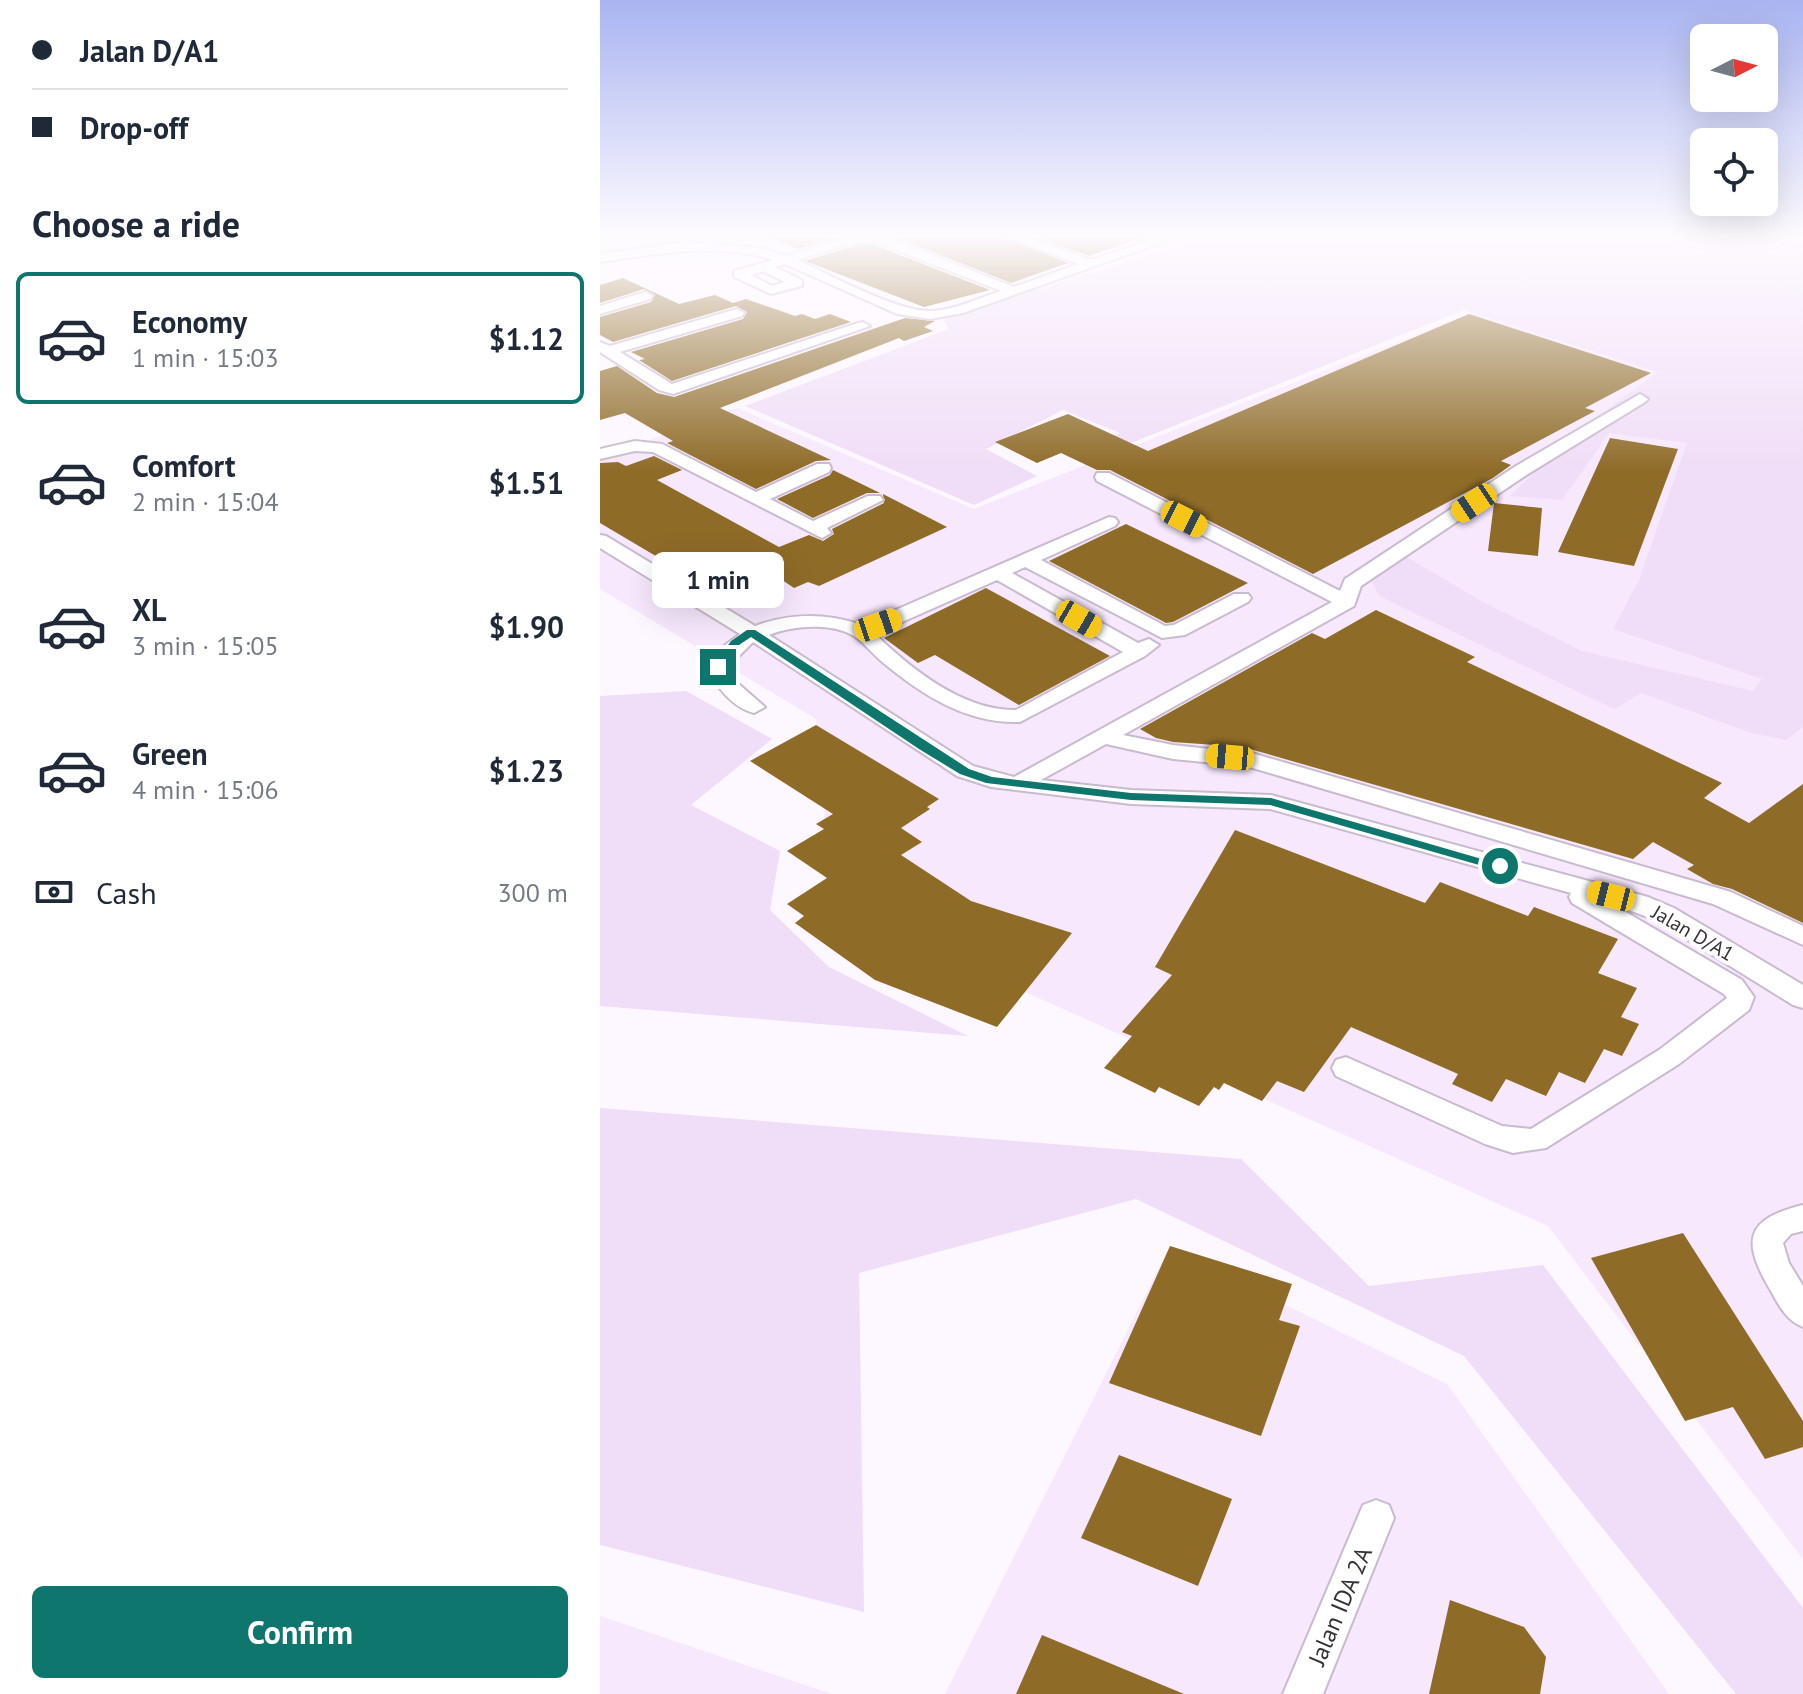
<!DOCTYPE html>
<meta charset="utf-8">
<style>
body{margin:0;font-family:"PT Sans",sans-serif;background:#f2f2f3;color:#1f2937;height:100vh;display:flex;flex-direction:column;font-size:30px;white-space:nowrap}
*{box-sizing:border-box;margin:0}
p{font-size:26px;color:#747a83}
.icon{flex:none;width:44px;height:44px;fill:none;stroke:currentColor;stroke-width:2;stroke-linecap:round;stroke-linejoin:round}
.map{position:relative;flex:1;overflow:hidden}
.drawer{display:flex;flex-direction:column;background:#fff;width:600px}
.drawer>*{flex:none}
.banner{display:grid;align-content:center;height:176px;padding:0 32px;background:#fff}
.needle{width:52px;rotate:84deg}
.buttons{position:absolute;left:1090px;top:24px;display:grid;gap:16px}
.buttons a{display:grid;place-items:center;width:88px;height:88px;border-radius:12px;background:#fff;box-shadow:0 8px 32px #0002;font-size:40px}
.end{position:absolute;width:36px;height:36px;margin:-18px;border:10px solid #0f766e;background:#fff;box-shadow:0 0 0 4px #fff}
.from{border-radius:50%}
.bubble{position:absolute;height:56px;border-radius:12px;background:#fff;box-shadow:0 8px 32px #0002;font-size:26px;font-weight:800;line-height:56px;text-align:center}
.car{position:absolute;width:24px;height:48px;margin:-24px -12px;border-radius:10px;box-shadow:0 0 6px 2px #0007;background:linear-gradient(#f5c518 24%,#345 0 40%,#f5c518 0 76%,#345 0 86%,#f5c518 0)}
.banner b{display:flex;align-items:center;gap:28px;height:76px;font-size:30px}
.banner b+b{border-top:2px solid #e0e1e3}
.banner i{width:20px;height:20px;background:#1f2937}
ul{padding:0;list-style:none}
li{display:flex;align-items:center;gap:24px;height:132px;margin:0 16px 12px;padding:0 16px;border:4px solid transparent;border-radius:12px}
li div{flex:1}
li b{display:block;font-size:30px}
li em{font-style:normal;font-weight:800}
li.current{border-color:#0f766e}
li>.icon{width:72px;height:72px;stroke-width:1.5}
h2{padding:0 32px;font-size:36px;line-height:96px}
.pay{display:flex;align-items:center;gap:20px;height:88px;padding:0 32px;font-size:30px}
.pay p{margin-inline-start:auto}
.button{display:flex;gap:16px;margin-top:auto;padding:16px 32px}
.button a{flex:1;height:92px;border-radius:12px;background:#0f766e;color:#fff;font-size:32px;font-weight:800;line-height:92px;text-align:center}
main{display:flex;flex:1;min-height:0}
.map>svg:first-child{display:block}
</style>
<main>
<section class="drawer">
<div class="banner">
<b><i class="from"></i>Jalan D/A1</b>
<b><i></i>Drop-off</b>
</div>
<h2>Choose a ride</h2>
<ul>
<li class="current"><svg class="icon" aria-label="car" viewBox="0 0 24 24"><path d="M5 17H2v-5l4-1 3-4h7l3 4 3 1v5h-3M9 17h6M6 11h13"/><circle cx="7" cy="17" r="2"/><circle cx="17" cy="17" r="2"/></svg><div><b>Economy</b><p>1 min · 15:03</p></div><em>$1.12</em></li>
<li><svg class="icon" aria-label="car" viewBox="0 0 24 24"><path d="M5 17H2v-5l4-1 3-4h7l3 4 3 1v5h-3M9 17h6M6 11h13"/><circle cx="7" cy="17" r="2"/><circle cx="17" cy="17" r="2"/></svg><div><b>Comfort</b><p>2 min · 15:04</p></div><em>$1.51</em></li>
<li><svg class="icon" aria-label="car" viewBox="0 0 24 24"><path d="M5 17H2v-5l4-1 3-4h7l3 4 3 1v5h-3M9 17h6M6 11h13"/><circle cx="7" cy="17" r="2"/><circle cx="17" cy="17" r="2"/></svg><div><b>XL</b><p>3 min · 15:05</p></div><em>$1.90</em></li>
<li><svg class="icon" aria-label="car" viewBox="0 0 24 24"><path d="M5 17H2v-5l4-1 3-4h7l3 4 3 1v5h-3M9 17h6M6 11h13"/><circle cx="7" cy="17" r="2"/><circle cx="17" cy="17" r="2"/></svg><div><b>Green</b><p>4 min · 15:06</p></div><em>$1.23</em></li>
</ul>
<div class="pay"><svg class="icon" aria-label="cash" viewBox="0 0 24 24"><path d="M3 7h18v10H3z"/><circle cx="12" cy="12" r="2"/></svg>Cash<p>300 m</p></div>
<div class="button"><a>Confirm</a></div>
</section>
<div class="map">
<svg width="1203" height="1694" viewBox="0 0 1203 1694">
<rect width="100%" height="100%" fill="#fdf7ff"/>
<path fill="#f7e8fd" d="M898,302L1203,394V1559L948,1226L233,906L216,719L0,589V458L137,408L374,509Z
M569,1248L847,1384L1069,1694H345Z
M0,1616L232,1694H0Z"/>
<path fill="#f0ddf7" d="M605,234H1203V727L1186,740L1151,733L1041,693L1014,709L779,596L768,574L807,557L881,601L982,651L1153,691L1162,679L1013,629L1039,580L1087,443L1009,433L962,500L910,496L978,430L1058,372L864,310L501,455L488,448L520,433L463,410L386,449L437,476L374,505L145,406L349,329L343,319L582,244Z
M86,691L172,739L91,805L180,851L170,910L229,967L368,1036L0,1006V696Z
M0,1108L641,1159L769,1286L943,1265L1203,1608V1694H1136L864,1356L536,1199L259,1273L264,1612L0,1545Z"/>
<path fill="#8f6b28" d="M162,234H248L198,249Z
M287,234H397L468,263L411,283Z
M425,234H543L544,237L489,256Z
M261,244H272L390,290L324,307L205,261Z
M23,278L79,304L115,295L133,303L146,299L195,316L202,314L215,319L230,314L251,322L72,381L39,360L45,359L31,352L143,319L147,312L136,306L13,342L0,335V317L51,302L55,295L44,289L0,303V285Z
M869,314L1051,373L985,408L995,411L901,461L911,465L893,478L713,574L510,470H497L461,453L437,463L395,442L468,414L548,451Z
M305,318L335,321L324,327L333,331L304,341L299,338L120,408L231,460L216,461L156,489L67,443L73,441L25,413L0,420V371L17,366L57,393L74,397Z
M1010,438L1078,449L1034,566L958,552Z
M54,456L82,470L57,480L179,547L209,535L223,541L234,534L232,529L284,503L283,494L347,527L219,586L208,582L194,588L150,558L98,581L0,523V463L18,462L26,466Z
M233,470L280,493H267L213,518L177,499L230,475Z
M894,503L942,508L938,556L888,551Z
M526,524L648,583L573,622L566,623L449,561Z
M386,588L510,656L419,705L335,655L318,663L284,638Z
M776,610L875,657L867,662L1122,783L1104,798L1149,823L1203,784V923L1132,889L1113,884L1087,869L1094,865L1053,842L1033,859L643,747L573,742L556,738L540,729L712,633L725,639Z
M216,725L339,799L327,807L330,809L301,828L322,842L301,855L371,901L472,933L397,1027L275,980L195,923L204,916L187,904L227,878L187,851L224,829L216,824L233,814L150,761Z
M635,830L825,903L840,882L928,916L934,907L1018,939L998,973L1037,988L1021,1017L1039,1024L1022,1056L1004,1049L985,1083L959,1072L946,1096L906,1079L892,1102L852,1084L858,1074L751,1027L704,1092L677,1081L662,1101L624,1083L619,1090L614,1087L599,1106L559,1087L555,1093L504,1068L532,1036L522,1032L572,975L555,967Z
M1083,1233L1203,1421V1447L1165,1459L1133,1407L1085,1421L991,1258Z
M570,1246L692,1284L679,1320L700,1326L661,1436L509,1383Z
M519,1455L632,1499L598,1586L481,1538Z
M850,1600L924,1627L946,1657L940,1694H829Z
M442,1635L584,1694H416Z"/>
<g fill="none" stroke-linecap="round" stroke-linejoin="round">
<g stroke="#c8bbcd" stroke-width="4">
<path id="minor" d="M258,234H279L414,287L478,264L400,234H417L491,260L569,234H586L363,313L330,319L297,314L185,264L175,267L202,280V286L171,294L134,277V271L173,260C117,242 56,254 0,262V254L85,242L162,248L186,256ZM261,241H273L401,291C378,298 353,311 330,311C295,311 231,275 197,260ZM164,271V272L185,282L172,286L151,275Z
M45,292L52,296L50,299L0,314V306Z
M137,309L144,313L142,316L20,352L72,384L258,323L263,322L270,326L73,394L59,390L0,352V342L10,346Z
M1040,394L1048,399L1045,402L928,474L761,586L754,606L523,735L573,745L655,754L1131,892L1203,926V945L1113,904L646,766L573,759L506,744L441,780L531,790L671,795L1048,897L1074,908L1203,985V1008L1193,1005L1056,920L1012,904L1142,980L1154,997L1149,1010L1079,1064L946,1148L913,1153L885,1144L736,1076L732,1068L736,1060L746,1057L902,1126L931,1129L1059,1050L1127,998L1124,994L972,903L969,897L971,893L670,809L531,804L391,787L357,776L153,642L128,667L133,679L165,707L154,713C133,708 115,686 108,667L121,648L140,634L0,548V535L6,536L155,626C189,613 227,613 261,625L509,517L515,518L518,522L515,526L441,560L565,626L574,625L634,594H648L651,598L648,602L585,635L562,638L425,567L412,573L538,643L549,639L559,645L545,656L420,722C369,724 325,697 286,665C275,657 265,643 254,636C231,622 192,626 169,635L373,766L414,777L732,602L497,481L495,477L497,473H509L740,591L745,579L916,466ZM397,580L523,652L416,710C363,711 311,669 275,634Z
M35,441L62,444L156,492L217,464H229L231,468L229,472L170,499L213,521L268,496H280L283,500L227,528L231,533L222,538L53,452L35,451L0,459V449Z
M1203,1205V1231L1191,1234L1183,1243L1189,1263L1203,1286V1327C1187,1321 1179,1306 1171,1291C1141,1241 1145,1219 1203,1205Z
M776,1500L789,1505L794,1518L723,1694H683L763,1505Z"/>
</g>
<use href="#minor" fill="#fff" fill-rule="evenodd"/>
</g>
<linearGradient id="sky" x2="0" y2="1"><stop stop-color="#a9b4f1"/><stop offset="0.5" stop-color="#fefbff"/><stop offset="1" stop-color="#fefbff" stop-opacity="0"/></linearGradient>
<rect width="1203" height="471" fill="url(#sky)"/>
<path fill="#0f766e" d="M147,630H155L369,769L392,777L531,793L671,798L906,866L900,871L670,805L531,800L386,783L360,774L319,749L151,637L139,645L122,669H114L112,667L131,641Z"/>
<g text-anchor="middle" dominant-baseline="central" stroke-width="8" stroke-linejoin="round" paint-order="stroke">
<g font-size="20" fill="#363138" stroke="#fff">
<text transform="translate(1093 933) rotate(30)">Jalan D/A1</text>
</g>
<g font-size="24" fill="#363138" stroke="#fff">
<text transform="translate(740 1606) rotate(-67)">Jalan IDA 2A</text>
</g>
</g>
</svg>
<div class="buttons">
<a><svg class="needle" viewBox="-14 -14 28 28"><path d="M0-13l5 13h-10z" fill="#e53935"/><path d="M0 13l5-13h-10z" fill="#747a83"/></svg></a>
<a><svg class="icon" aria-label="locate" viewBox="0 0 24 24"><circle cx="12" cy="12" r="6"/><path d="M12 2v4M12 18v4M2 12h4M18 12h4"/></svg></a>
</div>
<i class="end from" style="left:900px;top:866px"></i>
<i class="end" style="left:118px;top:667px"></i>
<div class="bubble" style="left:52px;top:552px;width:132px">1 min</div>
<i class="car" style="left:874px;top:503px;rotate:236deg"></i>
<i class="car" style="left:584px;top:519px;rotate:117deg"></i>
<i class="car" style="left:479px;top:619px;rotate:120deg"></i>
<i class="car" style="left:278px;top:625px;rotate:71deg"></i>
<i class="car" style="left:630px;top:757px;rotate:275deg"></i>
<i class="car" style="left:1011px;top:896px;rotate:284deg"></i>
</div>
</main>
